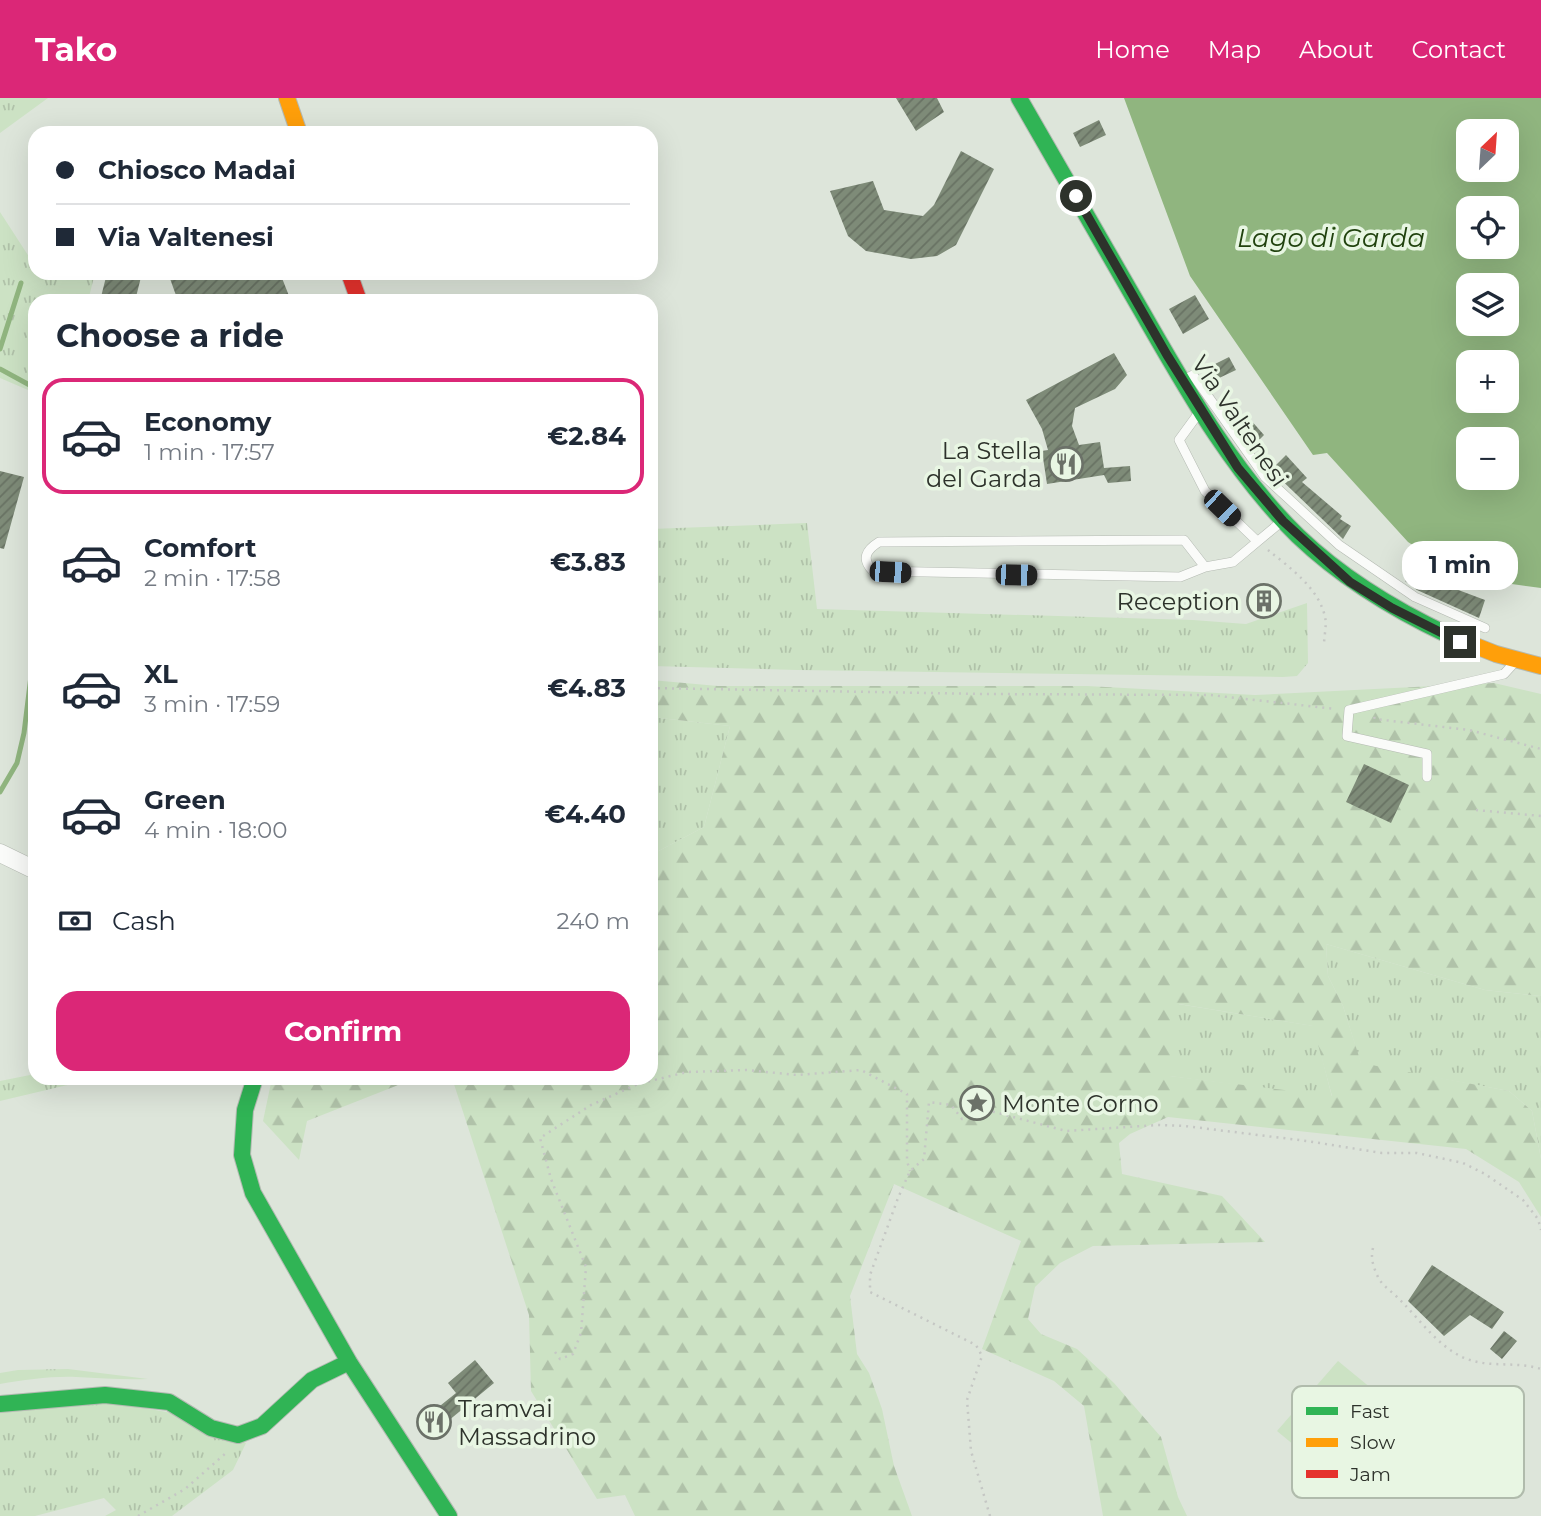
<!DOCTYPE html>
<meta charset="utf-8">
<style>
body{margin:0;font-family:Montserrat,sans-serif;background:#f6f6f7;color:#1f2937;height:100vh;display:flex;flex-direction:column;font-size:26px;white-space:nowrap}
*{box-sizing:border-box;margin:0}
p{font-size:23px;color:#747a83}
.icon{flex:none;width:38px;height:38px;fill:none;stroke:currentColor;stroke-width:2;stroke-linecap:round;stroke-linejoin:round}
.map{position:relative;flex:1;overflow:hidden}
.panel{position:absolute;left:28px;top:196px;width:630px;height:791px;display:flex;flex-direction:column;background:#fff;border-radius:21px;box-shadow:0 7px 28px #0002}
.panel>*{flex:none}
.guide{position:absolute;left:28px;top:28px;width:630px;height:154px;border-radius:21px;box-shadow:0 7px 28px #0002;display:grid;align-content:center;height:154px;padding:0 28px;background:#fff}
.needle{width:46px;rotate:25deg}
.fabs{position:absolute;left:1456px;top:21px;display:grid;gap:14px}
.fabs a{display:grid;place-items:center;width:63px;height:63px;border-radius:14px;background:#fff;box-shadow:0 7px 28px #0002;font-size:35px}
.end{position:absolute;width:32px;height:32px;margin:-16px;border:9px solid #2d322b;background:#fff;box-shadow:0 0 0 4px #fff}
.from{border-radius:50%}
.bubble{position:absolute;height:49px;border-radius:21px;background:#fff;box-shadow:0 7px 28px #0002;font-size:23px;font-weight:700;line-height:49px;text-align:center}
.car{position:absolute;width:21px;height:42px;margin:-21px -10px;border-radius:9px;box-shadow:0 0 5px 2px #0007;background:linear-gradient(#222 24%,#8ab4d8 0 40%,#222 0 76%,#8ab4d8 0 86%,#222 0)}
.guide b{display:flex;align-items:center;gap:24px;height:66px;font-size:26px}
.guide b+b{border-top:2px solid #e0e1e3}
.guide i{width:18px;height:18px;background:#1f2937}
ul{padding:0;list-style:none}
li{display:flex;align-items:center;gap:21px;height:116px;margin:0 14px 10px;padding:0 14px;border:4px solid transparent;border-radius:21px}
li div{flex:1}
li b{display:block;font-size:26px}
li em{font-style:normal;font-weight:700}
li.active{border-color:#db2777}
li>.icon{width:63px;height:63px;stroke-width:1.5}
h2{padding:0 28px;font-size:32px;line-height:84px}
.pay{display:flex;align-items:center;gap:18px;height:77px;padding:0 28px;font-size:26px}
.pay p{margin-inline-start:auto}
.action{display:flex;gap:14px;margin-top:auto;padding:14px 28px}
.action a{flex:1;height:80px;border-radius:21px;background:#db2777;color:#fff;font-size:28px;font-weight:700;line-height:80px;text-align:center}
header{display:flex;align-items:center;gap:42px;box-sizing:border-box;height:98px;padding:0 35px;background:#db2777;color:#fff}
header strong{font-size:33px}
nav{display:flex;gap:38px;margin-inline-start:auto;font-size:24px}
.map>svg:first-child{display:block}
</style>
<header>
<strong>Tako</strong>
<nav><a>Home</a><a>Map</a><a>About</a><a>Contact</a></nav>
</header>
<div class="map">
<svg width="1541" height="1418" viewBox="0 0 1541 1418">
<defs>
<pattern id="grass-tufts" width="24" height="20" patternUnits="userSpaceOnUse" patternTransform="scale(1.75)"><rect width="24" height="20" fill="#cce2c4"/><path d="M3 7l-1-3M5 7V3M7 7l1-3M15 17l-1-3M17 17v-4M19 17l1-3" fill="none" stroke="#b0c2a9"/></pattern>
<pattern id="forest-firs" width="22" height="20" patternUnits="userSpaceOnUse" patternTransform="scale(1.75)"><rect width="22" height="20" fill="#cce2c4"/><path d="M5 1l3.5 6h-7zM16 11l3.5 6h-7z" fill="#b0c2a9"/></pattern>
<pattern id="building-hatch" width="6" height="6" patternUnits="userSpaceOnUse" patternTransform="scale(1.75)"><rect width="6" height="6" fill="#7e8b78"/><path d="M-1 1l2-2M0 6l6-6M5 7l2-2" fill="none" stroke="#687263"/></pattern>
</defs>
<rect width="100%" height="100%" fill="#dde5da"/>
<path fill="url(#grass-tufts)" d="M0,0H48L0,35Z
M0,114L35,168V175H95L88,203H35V295L0,280Z
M807,425L817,511L1193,522L1246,526L1307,505L1308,565L1297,578L1283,579L797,572L651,568V431Z
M651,619L730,628L704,729L651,757Z
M1326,846L1485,892L1541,898V1061L1532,1013L1509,993L1361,966L1343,908L1328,878Z
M1178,906L1314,928L1332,999L1169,978Z
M35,976V980H97L0,1003V983Z
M68,1271L148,1281C123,1282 101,1280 76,1279C51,1278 25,1282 0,1286V1275L18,1272Z
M97,1302L178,1316L246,1345L233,1372L172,1418H105L116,1412L104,1400L35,1418H0V1311Z"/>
<path fill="url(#forest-firs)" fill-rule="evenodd" d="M651,582L718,588H1087L1255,597L1494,585L1541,596V898L1485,892L1326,846L1328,878L1343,908L1361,965L1509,993L1532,1013L1541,1061V1119L1519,1084L1466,1051L1168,1019L1130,1036L1119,1045L1122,1076L1222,1098L1265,1144L1093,1148L1060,1165L1035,1189L1028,1221L1041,1236L1077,1251L1114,1285L1161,1339L1178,1399L1187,1418H1103L1084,1308L1054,1283L982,1251L1021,1143L894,1086L850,1198L857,1256L869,1275L882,1311L894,1368L912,1418H635L625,1397L597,1401L531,1293L529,1217L452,980H651V757L704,729L730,628L651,619ZM1179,906L1313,928L1332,998L1170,978Z
M272,980H416L307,1023L299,1062L263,1023Z"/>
<path fill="#cce2c4" d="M1338,1263L1405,1318L1346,1390L1277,1333Z"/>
<path fill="#90b57f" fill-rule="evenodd" d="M1124,0H1541V490L1462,479L1408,444L1327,355L1313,357L1190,178ZM1468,33H1507V72H1468ZM1468,110H1507V149H1468ZM1468,187H1507V226H1468ZM1468,264H1507V303H1468ZM1468,341H1507V380H1468Z"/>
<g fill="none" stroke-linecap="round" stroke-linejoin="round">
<path stroke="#90b57f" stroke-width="5" d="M0,251L21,185
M0,271L35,290
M0,694L17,665L24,635L35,545"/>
</g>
<path fill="url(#building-hatch)" d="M896,0H937L944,14L916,33Z
M1099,22L1106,37L1080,49L1073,35Z
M961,53L994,71L956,147L937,158L911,161L866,153L848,138L830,93L873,83L884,112L923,118L934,107Z
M107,175H142L135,203H100Z
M168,175H280L291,203H178Z
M1195,197L1209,221L1183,236L1169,211Z
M1114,255L1127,277L1115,291L1075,310L1072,328L1079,347L1100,344L1104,370L1130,368L1131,383L1108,385L1104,377L1047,386L1042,353L1048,352L1042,331L1026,302Z
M1229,259L1236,272L1217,281L1211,268Z
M1249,320L1264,337L1253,348L1238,329Z
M1286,357L1307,380L1302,384L1342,418L1340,421L1351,428L1343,441L1271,372Z
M0,373L24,379L4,451L0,450Z
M1414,464L1448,481L1445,487L1485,502L1479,520L1417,492L1405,483Z
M1253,495L1276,496L1275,509H1253Z
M1364,666L1409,687L1391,725L1346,704Z
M1432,1167L1504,1214L1492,1231L1470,1217L1444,1238L1408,1203Z
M1504,1233L1517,1243L1502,1261L1490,1251Z
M475,1262L494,1285L436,1333L425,1320L456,1295L448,1285Z"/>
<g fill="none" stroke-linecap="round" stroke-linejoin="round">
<g stroke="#b4bab2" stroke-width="10">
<path id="lane" d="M1187,280L1193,277L1265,379L1339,447L1415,499L1485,530
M1198,316L1179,342L1205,393L1257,443
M1205,469L1184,442L879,444C866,452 861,461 873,473L1180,479L1205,469L1233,464L1281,424
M1427,679V656L1347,638L1349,612L1504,576L1515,564"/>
</g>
<g stroke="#b4bab2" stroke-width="19">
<path id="street" d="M0,755L35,772"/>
</g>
<g stroke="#b4bab2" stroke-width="18">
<path id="fast" d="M1019,0C1060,71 1100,141 1141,212C1187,292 1232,373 1298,438C1342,480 1393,511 1448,537
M255,980L245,1012L242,1057L253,1095L349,1264L449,1418
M0,1306L105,1297L169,1304L211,1330L238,1337L262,1328L312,1282L349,1264"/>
</g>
<g stroke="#b4bab2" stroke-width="18">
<path id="slow" d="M287,0L299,35
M1448,537L1496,556L1541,568"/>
</g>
<g stroke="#b4bab2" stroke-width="18">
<path id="jam" d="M349,175L359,203"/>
</g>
<path stroke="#c5c7c4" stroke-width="2.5" stroke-dasharray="2 5" stroke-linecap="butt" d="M1268,452C1289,469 1319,490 1325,519C1327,527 1324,538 1324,547
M651,590L986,596L1210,597L1336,611
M1374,619L1375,621L1469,632L1541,651
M1476,712L1541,718
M1373,1150C1370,1160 1374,1171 1379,1181C1384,1189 1395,1196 1402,1204C1421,1223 1440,1251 1467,1261C1491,1270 1516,1263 1541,1271
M555,1254L560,1261L573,1256L581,1235L586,1169L551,1081L540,1040L591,1007L638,986L687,974L746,972L797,977L861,972L907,996V1063L910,1073
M138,1418L185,1391L226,1355
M990,1418L971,1353L967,1302L982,1258L976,1247L870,1194V1177L898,1100L910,1073L924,1061L929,1004L951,1007L962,1021L983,1011L1066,1033L1158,1027L1185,1028L1307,1043L1382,1055H1417L1463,1065L1485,1076L1523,1102L1538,1121L1541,1132"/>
<use href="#lane" stroke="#fafbf9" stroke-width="9"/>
<use href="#street" stroke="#fafbf9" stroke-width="18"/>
<use href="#fast" stroke="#30b455" stroke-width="16"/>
<use href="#slow" stroke="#ff9f0a" stroke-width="16"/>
<use href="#jam" stroke="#e5322d" stroke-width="16"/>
</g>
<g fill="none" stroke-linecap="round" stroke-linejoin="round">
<path stroke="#2d322b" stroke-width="9" d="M1076,98L1167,257L1238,370L1283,423L1350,484L1392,510L1460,544"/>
</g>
<defs>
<g id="restaurant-ring" transform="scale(1.75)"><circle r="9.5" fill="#e8f6e3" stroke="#6b7168" stroke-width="1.5"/><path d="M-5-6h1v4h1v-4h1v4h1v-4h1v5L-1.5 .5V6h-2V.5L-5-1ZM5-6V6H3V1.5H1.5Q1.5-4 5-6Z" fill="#6b7168"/></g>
<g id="building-ring" transform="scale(1.75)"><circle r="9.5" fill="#e8f6e3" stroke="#6b7168" stroke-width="1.5"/><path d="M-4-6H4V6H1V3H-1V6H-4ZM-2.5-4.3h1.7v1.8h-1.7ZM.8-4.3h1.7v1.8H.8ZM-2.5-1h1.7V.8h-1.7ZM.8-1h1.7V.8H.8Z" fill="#6b7168"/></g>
<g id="sight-ring" transform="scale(1.75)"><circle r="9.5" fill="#e8f6e3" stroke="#6b7168" stroke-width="1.5"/><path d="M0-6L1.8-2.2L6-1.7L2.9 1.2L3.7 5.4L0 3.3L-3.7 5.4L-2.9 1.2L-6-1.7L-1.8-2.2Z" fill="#6b7168"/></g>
</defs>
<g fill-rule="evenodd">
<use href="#restaurant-ring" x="1066" y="366"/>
<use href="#building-ring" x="1264" y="503"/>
<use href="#sight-ring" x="977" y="1005"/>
<use href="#restaurant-ring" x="434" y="1324"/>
</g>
<g text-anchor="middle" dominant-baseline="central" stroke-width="7" stroke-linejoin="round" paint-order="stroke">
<g font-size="24" fill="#2d322b" stroke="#e8f6e3">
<text transform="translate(1240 323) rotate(56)">Via Valtenesi</text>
</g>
<g font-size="24" fill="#2d322b" stroke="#e8f6e3" text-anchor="end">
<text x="1042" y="352">La Stella<tspan x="1042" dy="28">del Garda</tspan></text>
<text x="1240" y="503">Reception</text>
<text x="1002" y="1005" text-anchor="start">Monte Corno</text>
<text x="458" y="1310" text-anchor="start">Tramvai<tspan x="458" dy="28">Massadrino</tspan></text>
</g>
<g font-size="26" font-style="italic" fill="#20420e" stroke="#e8f6e3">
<text x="1331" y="140">Lago di Garda</text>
</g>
</g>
<rect x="1292" y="1288" width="232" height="112" rx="10" fill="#e8f6e3" stroke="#b0bbac" stroke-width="2"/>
<rect x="1306" y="1309" width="32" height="8" fill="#30b455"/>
<rect x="1306" y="1340" width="32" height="9" fill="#ff9f0a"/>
<rect x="1306" y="1372" width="32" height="8" fill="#e5322d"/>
<g font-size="19" fill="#2d322b">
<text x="1350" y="1320">Fast</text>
<text x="1350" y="1351">Slow</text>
<text x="1350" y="1383">Jam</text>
</g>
</svg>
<div class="fabs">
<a><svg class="needle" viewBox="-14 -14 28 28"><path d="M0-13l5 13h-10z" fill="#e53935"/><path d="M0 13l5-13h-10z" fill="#747a83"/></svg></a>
<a><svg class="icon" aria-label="locate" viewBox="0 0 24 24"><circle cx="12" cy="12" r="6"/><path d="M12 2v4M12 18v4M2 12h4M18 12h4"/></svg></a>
<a><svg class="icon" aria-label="layers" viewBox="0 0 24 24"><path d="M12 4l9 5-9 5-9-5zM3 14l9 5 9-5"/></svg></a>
<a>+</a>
<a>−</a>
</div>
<i class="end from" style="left:1076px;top:98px"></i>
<i class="end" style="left:1460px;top:544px"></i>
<div class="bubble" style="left:1402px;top:443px;width:116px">1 min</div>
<i class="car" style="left:1222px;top:410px;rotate:134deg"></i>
<i class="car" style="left:890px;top:474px;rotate:93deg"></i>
<i class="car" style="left:1016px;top:477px;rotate:91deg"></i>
<div class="guide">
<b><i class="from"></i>Chiosco Madai</b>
<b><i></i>Via Valtenesi</b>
</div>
<section class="panel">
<h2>Choose a ride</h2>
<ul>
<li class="active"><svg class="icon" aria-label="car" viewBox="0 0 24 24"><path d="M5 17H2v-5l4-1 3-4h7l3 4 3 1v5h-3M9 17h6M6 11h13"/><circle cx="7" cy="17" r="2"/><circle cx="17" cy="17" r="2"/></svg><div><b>Economy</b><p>1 min · 17:57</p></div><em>€2.84</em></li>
<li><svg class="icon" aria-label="car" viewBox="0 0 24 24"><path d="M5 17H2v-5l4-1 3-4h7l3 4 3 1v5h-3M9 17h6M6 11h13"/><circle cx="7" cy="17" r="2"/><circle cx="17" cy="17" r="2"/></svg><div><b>Comfort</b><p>2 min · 17:58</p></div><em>€3.83</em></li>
<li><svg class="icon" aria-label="car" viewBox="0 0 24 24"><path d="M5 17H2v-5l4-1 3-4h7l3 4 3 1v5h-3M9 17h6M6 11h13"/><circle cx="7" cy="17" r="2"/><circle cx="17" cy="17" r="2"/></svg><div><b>XL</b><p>3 min · 17:59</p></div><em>€4.83</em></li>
<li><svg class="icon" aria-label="car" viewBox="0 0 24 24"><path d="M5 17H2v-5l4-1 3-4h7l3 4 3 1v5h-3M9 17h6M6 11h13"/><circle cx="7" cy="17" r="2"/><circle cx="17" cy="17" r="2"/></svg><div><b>Green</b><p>4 min · 18:00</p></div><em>€4.40</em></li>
</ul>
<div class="pay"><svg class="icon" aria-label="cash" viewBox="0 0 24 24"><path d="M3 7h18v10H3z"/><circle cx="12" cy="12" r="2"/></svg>Cash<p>240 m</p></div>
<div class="action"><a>Confirm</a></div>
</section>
</div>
